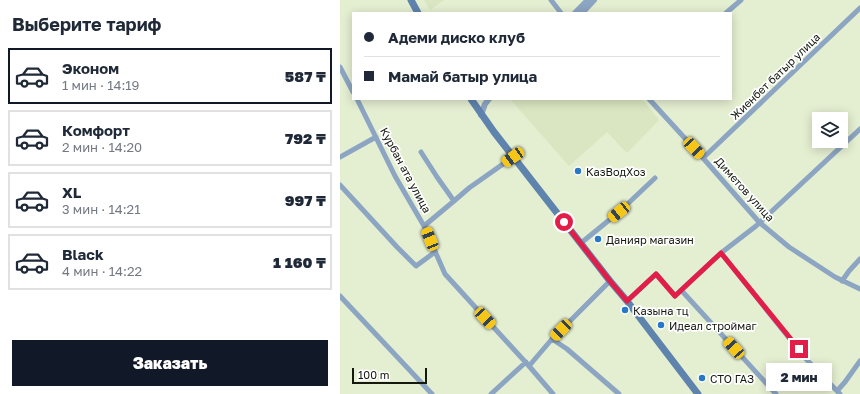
<!DOCTYPE html>
<html lang="ru">
<meta charset="utf-8">
<style>
body{margin:0;font-family:"Golos Text",sans-serif;background:#f6f6f7;color:#1f2937;height:100vh;display:flex;flex-direction:column;font-size:15px;white-space:nowrap}
*{box-sizing:border-box;margin:0}
p{font-size:13px;color:#747a83}
.icon{flex:none;width:22px;height:22px;fill:none;stroke:currentColor;stroke-width:2;stroke-linecap:round;stroke-linejoin:round}
.map{position:relative;flex:1;overflow:hidden}
.side{display:flex;flex-direction:column;background:#fff;width:340px}
.side>*{flex:none}
.banner{position:absolute;left:12px;top:12px;width:380px;height:88px;border-radius:0px;box-shadow:0 2px 10px #0003;display:grid;align-content:center;height:88px;padding:0 12px;background:#fff}
.buttons{position:absolute;left:472px;top:112px;display:grid;gap:8px}
.buttons a{display:grid;place-items:center;width:36px;height:36px;border-radius:0px;background:#fff;box-shadow:0 2px 10px #0003;font-size:20px}
.scale{position:absolute;left:12px;bottom:10px;width:75px;box-sizing:border-box;padding-left:4px;border:2px solid #14180d;border-top:0;font-size:11px;line-height:14px;white-space:nowrap;color:#14180d;-webkit-text-stroke:3px #fff;paint-order:stroke}
.end{position:absolute;width:18px;height:18px;margin:-9px;border:5px solid #e11d48;background:#fff;box-shadow:0 0 0 2px #fff}
.from{border-radius:50%}
.bubble{position:absolute;height:28px;border-radius:0px;background:#fff;box-shadow:0 2px 10px #0003;font-size:13px;font-weight:800;line-height:28px;text-align:center}
.car{position:absolute;width:12px;height:24px;margin:-12px -6px;border-radius:5px;box-shadow:0 0 3px 1px #0007;background:linear-gradient(#f5c518 24%,#345 0 40%,#f5c518 0 76%,#345 0 86%,#f5c518 0)}
.banner b{display:flex;align-items:center;gap:14px;height:38px;font-size:15px}
.banner b+b{border-top:1px solid #e0e1e3}
.banner i{width:10px;height:10px;background:#1f2937}
ul{padding:0;list-style:none}
li{display:flex;align-items:center;gap:12px;height:56px;margin:0 8px 6px;padding:0 4px;border:2px solid #e0e1e3;border-radius:0px}
li div{flex:1}
li b{display:block;font-size:15px}
li em{font-style:normal;font-weight:800}
li.on{border-color:#111827}
li>.icon{width:36px;height:36px;stroke-width:1.5}
h2{padding:0 12px;font-size:18px;line-height:48px}
.action{display:flex;gap:8px;margin-top:auto;padding:8px 12px}
.action a{flex:1;height:46px;border-radius:0px;background:#111827;color:#fff;font-size:16px;font-weight:800;line-height:46px;text-align:center}
main{display:flex;flex:1;min-height:0}
.map>svg:first-child{display:block}
</style>
<main>
<section class="side">
<h2>Выберите тариф</h2>
<ul>
<li class="on"><svg class="icon" aria-label="car" viewBox="0 0 24 24"><path d="M5 17H2v-5l4-1 3-4h7l3 4 3 1v5h-3M9 17h6M6 11h13"/><circle cx="7" cy="17" r="2"/><circle cx="17" cy="17" r="2"/></svg><div><b>Эконом</b><p>1 мин · 14:19</p></div><em>587 ₸</em></li>
<li><svg class="icon" aria-label="car" viewBox="0 0 24 24"><path d="M5 17H2v-5l4-1 3-4h7l3 4 3 1v5h-3M9 17h6M6 11h13"/><circle cx="7" cy="17" r="2"/><circle cx="17" cy="17" r="2"/></svg><div><b>Комфорт</b><p>2 мин · 14:20</p></div><em>792 ₸</em></li>
<li><svg class="icon" aria-label="car" viewBox="0 0 24 24"><path d="M5 17H2v-5l4-1 3-4h7l3 4 3 1v5h-3M9 17h6M6 11h13"/><circle cx="7" cy="17" r="2"/><circle cx="17" cy="17" r="2"/></svg><div><b>XL</b><p>3 мин · 14:21</p></div><em>997 ₸</em></li>
<li><svg class="icon" aria-label="car" viewBox="0 0 24 24"><path d="M5 17H2v-5l4-1 3-4h7l3 4 3 1v5h-3M9 17h6M6 11h13"/><circle cx="7" cy="17" r="2"/><circle cx="17" cy="17" r="2"/></svg><div><b>Black</b><p>4 мин · 14:22</p></div><em>1 160 ₸</em></li>
</ul>
<div class="action"><a>Заказать</a></div>
</section>
<div class="map">
<svg width="520" height="394" viewBox="0 0 520 394">
<rect width="100%" height="100%" fill="#e4eed0"/>
<path fill="#d9e6c1" d="M84,0H104L90,10Z
M170,99H302L319,120L287,153L267,132L229,166Z"/>
<g fill="none" stroke-linecap="round" stroke-linejoin="round">
<path stroke="#8ca5c2" stroke-width="5" d="M211,0L221,13
M386,13L401,0
M0,67L13,92
M17,99L55,176L84,226L105,274L189,366L213,394
M309,99L363,158L419,222L449,247L495,277L520,289
M81,152L97,177L114,201L129,188L173,157
M0,157L36,137
M363,158L520,8
M0,185L57,247L76,266L95,252
M84,226L114,201
M241,243L279,212L315,178
M381,253L466,359L500,394
M502,281L509,271L520,259
M341,290L381,253L416,226L520,129
M0,296L92,394
M287,301L316,274L335,296L341,290L436,394
M212,339L270,281
M189,366L212,339L227,349L279,394
M497,391L505,382L520,361
M151,394L186,362"/>
<path stroke="#8ca5c2" stroke-width="6" d="M235,13L248,0
M242,13L254,0
M141,115L145,104L149,99"/>
<path stroke="#5e83ad" stroke-width="7" d="M71,0L78,13
M131,99L154,132L270,281L287,301L358,394"/>
</g>
<g fill="none" stroke-linecap="round" stroke-linejoin="round">
<path stroke="#e11d48" stroke-width="5" d="M224,222L270,281L287,301L316,274L335,296L381,253L459,349"/>
</g>
<g fill="#2878c7" stroke="#fff" stroke-width="1.5">
<circle cx="238" cy="171" r="4"/>
<circle cx="258" cy="239" r="4"/>
<circle cx="285" cy="310" r="4"/>
<circle cx="321" cy="325" r="4"/>
<circle cx="362" cy="378" r="4"/>
</g>
<g text-anchor="middle" dominant-baseline="central" stroke-width="3.5" stroke-linejoin="round" paint-order="stroke">
<g font-size="11" fill="#14180d" stroke="#fff">
<text transform="translate(435 76) rotate(-44)">Жиенбет батыр улица</text>
<text transform="translate(66 170) rotate(62)">Курбан ата улица</text>
<text transform="translate(405 189) rotate(48)">Диметов улица</text>
</g>
<g font-size="11" fill="#14180d" stroke="#fff" text-anchor="start">
<text x="246" y="171">КазВодХоз</text>
<text x="266" y="239">Данияр магазин</text>
<text x="293" y="310">Казына тц</text>
<text x="329" y="325">Идеал строймаг</text>
<text x="370" y="378">СТО ГАЗ</text>
</g>
</g>
</svg>
<div class="buttons">
<a><svg class="icon" aria-label="layers" viewBox="0 0 24 24"><path d="M12 4l9 5-9 5-9-5zM3 14l9 5 9-5"/></svg></a>
</div>
<div class="scale">100 m</div>
<i class="end from" style="left:224px;top:222px"></i>
<i class="end" style="left:459px;top:349px"></i>
<div class="bubble" style="left:426px;top:363px;width:66px">2 мин</div>
<i class="car" style="left:354px;top:148px;rotate:137deg"></i>
<i class="car" style="left:173px;top:157px;rotate:235deg"></i>
<i class="car" style="left:279px;top:212px;rotate:231deg"></i>
<i class="car" style="left:90px;top:239px;rotate:338deg"></i>
<i class="car" style="left:145px;top:318px;rotate:137deg"></i>
<i class="car" style="left:221px;top:330px;rotate:225deg"></i>
<i class="car" style="left:394px;top:348px;rotate:318deg"></i>
<div class="banner">
<b><i class="from"></i>Адеми диско клуб</b>
<b><i></i>Мамай батыр улица</b>
</div>
</div>
</main>
